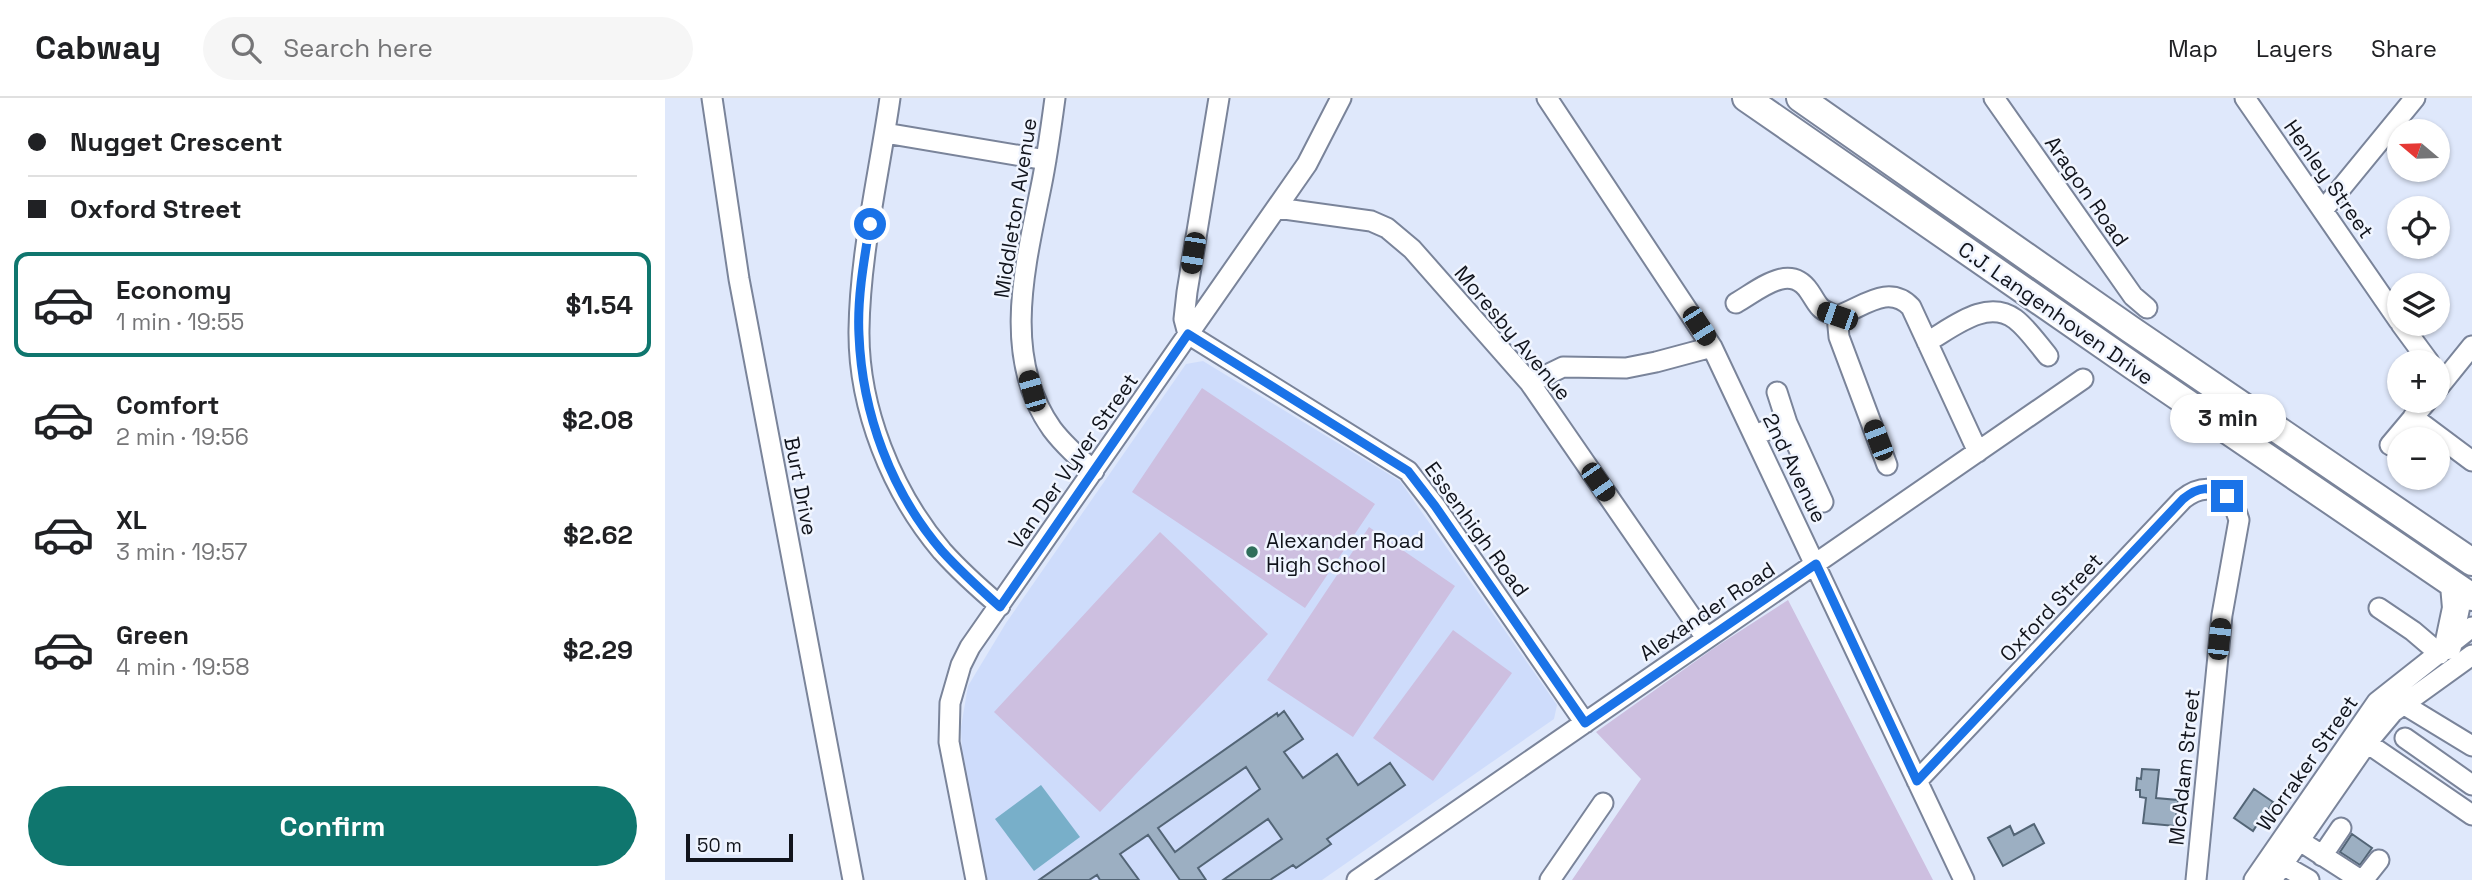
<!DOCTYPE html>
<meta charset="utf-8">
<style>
body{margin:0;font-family:"Space Grotesk",sans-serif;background:#f6f6f6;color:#202124;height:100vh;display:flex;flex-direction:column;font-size:26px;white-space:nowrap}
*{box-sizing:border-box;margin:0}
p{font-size:23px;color:#757577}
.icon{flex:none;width:38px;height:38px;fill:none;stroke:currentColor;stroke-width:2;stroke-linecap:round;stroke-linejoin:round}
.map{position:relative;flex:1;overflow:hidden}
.drawer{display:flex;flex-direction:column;background:#fff;width:665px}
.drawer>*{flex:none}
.top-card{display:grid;align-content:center;height:154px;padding:0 28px;background:#fff}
.needle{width:46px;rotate:289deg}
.fabs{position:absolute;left:1722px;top:21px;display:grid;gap:14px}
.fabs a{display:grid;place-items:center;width:63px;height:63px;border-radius:50%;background:#fff;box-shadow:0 2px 5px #0004;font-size:35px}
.scale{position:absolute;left:21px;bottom:18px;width:107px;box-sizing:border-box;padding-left:7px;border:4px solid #11141c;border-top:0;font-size:19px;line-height:24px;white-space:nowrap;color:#11141c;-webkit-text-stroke:5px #f0f5ff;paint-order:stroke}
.end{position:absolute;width:32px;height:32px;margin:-16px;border:9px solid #1a73e8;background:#fff;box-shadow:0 0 0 4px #fff}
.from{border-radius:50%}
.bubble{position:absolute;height:49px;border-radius:24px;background:#fff;box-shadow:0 2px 5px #0004;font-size:23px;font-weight:700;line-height:49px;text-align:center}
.car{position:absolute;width:21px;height:42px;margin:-21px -10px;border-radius:9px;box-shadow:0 0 5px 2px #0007;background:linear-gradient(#222 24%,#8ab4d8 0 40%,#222 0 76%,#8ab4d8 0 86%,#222 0)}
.top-card b{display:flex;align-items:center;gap:24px;height:66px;font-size:26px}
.top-card b+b{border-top:2px solid #e0e0e0}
.top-card i{width:18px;height:18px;background:#202124}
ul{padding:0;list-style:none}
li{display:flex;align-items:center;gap:21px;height:105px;margin:0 14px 10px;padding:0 14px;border:4px solid transparent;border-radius:14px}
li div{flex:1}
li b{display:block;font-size:26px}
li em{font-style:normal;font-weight:700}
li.active{border-color:#0f766e}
li>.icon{width:63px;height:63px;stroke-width:1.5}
.primary-button{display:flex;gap:14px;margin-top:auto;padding:14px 28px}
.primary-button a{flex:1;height:80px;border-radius:42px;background:#0f766e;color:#fff;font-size:28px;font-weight:700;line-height:80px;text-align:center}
header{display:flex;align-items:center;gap:42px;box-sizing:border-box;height:98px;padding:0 35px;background:#fff;border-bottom:2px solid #e0e0e0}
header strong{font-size:33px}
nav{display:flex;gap:38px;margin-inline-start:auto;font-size:24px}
.search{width:490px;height:63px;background:#f6f6f6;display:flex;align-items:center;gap:18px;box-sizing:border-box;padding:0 24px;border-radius:38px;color:#757577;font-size:26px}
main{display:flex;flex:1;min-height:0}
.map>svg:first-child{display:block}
</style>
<header>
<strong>Cabway</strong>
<div class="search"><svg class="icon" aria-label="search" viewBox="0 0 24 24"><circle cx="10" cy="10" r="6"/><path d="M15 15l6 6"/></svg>Search here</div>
<nav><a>Map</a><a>Layers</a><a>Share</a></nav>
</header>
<main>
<section class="drawer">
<div class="top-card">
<b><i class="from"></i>Nugget Crescent</b>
<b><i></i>Oxford Street</b>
</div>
<ul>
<li class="active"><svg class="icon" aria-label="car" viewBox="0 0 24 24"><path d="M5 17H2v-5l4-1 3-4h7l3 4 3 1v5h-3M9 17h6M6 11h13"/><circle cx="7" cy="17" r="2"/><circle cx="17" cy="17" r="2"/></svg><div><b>Economy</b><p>1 min · 19:55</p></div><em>$1.54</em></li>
<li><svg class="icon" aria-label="car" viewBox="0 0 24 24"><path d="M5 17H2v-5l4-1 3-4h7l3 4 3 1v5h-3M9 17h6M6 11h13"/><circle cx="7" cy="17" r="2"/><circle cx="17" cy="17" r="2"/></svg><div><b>Comfort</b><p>2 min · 19:56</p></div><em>$2.08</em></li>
<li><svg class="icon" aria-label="car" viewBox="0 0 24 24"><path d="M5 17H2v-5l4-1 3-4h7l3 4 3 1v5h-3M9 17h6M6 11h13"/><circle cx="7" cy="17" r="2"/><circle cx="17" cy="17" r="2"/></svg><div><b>XL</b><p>3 min · 19:57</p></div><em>$2.62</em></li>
<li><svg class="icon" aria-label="car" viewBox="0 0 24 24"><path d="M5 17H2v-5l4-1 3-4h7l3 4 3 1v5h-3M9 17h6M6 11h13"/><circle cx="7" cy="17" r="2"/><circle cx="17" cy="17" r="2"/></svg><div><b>Green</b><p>4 min · 19:58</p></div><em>$2.29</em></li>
</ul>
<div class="primary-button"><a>Confirm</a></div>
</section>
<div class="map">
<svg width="1807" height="782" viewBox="0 0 1807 782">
<rect width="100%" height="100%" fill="#dfe8fb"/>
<path fill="#cedcfb" d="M538,263L735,383L892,607L889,621L657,782H318L298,683L296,629L303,588L341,525L521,266Z"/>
<path fill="#cdbfe0" d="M537,290L710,406L640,510L467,394Z
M704,429L790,488L688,639L602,582Z
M495,434L603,536L435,714L329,614Z
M1123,502L1268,782H907L976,681L931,634L1049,550Z
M788,532L847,575L768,683L708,640Z"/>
<path fill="#78afc9" d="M376,687L415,739L369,773L330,721Z"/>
<path fill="#9cafc2" stroke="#536576" stroke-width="2" fill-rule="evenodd" d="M619,613L638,641L619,654L638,680L672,656L693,687L725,665L740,687L662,741L666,746L631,770L628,767L605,782H558L617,741L603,721L533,770L541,782H515L483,737L455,756L474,782H435L432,777L424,782H374L612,615L613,618ZM581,669L595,691L510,754L493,730Z
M1477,671L1494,672L1491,700L1513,702L1510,728L1478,725L1481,700L1475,699V692H1471L1472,680L1476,681Z
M1589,691L1608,704L1597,723L1595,722L1588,733L1569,720Z
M1369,726L1379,745L1338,768L1323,740L1345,728L1349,737Z
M1687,736L1707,750L1695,767L1675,754Z"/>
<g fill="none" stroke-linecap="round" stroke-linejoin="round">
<g stroke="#7a849a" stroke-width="23">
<path id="minor" d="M47,0L74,181L188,782
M225,0C214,77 195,155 194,232C193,310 227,394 277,453C295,473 315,491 335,508
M390,0C386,30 382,60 376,89C360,168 336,260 387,331C399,347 414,360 429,373
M554,0L522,194L519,221L523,236L743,373L770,408L920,625
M882,0L1047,249L1299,782
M1329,0L1468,198L1482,210
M1580,0L1734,223
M220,35L381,62
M612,110L706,123L722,130L747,151L865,285L1041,540
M1659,111L1750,0
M1071,205C1094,192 1124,164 1144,193C1155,209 1152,211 1172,218C1197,210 1223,185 1246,209L1313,354
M1172,218L1174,239L1222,367
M1736,226L1764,264
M1262,244C1287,230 1321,200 1350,221C1362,230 1373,246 1383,258
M865,285L898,269L961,270L991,264L1047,249
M1773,290L1807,248
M1112,294L1122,325L1158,404
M1748,319L1807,363
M1089,337L1122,325
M1725,347L1762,303
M1714,510L1748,533L1775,556
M1738,606L1807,648
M1740,640L1807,687
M1702,645L1807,717
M1252,683L1518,401C1536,387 1551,388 1568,404L1574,422L1557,517L1531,782
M1635,743L1694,781H1699L1714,762
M1657,758L1676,730
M1618,767L1644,782
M311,782L284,644L285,605L296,567L305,549L642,66L676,0
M692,782L1418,281
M885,782L938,705
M1589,782L1712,604L1807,529
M1607,782L1702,645L1728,614L1807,557"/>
</g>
<g stroke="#7a849a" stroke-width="30">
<path id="major" d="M1081,0L1468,268L1807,499
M1135,0L1465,231L1807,464
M1783,548L1791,510L1789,487"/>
</g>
<use href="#minor" stroke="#fff" stroke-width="19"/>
<use href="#major" stroke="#fff" stroke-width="26"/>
</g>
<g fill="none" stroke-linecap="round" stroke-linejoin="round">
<path stroke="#1a73e8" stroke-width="9" d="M205,126C199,162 192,201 194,237C197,315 226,394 277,453C295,473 315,491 335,509L523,236L743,373L770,408L920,625L1151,466L1252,683L1518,401C1534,388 1544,388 1562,398"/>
</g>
<circle fill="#2f6e5b" stroke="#f0f5ff" stroke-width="2.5" cx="587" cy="454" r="7"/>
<g text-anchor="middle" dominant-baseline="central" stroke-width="5" stroke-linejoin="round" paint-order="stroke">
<g font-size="21" fill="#11141c" stroke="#f0f5ff">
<text transform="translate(1664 81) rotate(55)">Henley Street</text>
<text transform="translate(1422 93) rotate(55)">Aragon Road</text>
<text transform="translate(350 110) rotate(-81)">Middleton Avenue</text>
<text transform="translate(1391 215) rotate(35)">C.J. Langenhoven Drive</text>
<text transform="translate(848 235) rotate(50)">Moresby Avenue</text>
<text transform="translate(408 363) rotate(-55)">Van Der Vyver Street</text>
<text transform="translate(1130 370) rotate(64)">2nd Avenue</text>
<text transform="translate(136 388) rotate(79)">Burt Drive</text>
<text transform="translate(812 431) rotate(54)">Essenhigh Road</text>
<text transform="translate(1386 509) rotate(-47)">Oxford Street</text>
<text transform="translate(1042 513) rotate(-34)">Alexander Road</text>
<text transform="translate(1642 665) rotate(-55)">Worraker Street</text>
<text transform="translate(1519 669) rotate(-84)">McAdam Street</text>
</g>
<g font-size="21" fill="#11141c" stroke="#f0f5ff" text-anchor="start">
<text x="601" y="442">Alexander Road<tspan x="601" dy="24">High School</tspan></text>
</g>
</g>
</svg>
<div class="fabs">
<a><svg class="needle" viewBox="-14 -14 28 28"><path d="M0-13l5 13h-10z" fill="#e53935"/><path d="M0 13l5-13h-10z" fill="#757577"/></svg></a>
<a><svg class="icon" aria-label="locate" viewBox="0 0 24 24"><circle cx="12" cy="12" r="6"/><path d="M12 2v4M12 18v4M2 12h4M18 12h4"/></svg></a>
<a><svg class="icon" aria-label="layers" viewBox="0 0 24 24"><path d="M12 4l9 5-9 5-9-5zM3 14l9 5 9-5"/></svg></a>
<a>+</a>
<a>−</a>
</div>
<div class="scale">50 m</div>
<i class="end from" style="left:205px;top:126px"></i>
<i class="end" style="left:1562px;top:398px"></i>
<div class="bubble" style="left:1505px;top:296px;width:116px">3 min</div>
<i class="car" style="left:528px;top:155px;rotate:189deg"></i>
<i class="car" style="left:1172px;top:218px;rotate:289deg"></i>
<i class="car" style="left:1034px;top:228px;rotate:147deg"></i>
<i class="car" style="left:367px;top:293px;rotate:344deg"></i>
<i class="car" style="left:1213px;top:342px;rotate:339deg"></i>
<i class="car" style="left:933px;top:384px;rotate:145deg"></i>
<i class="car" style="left:1554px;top:541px;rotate:6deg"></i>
</div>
</main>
